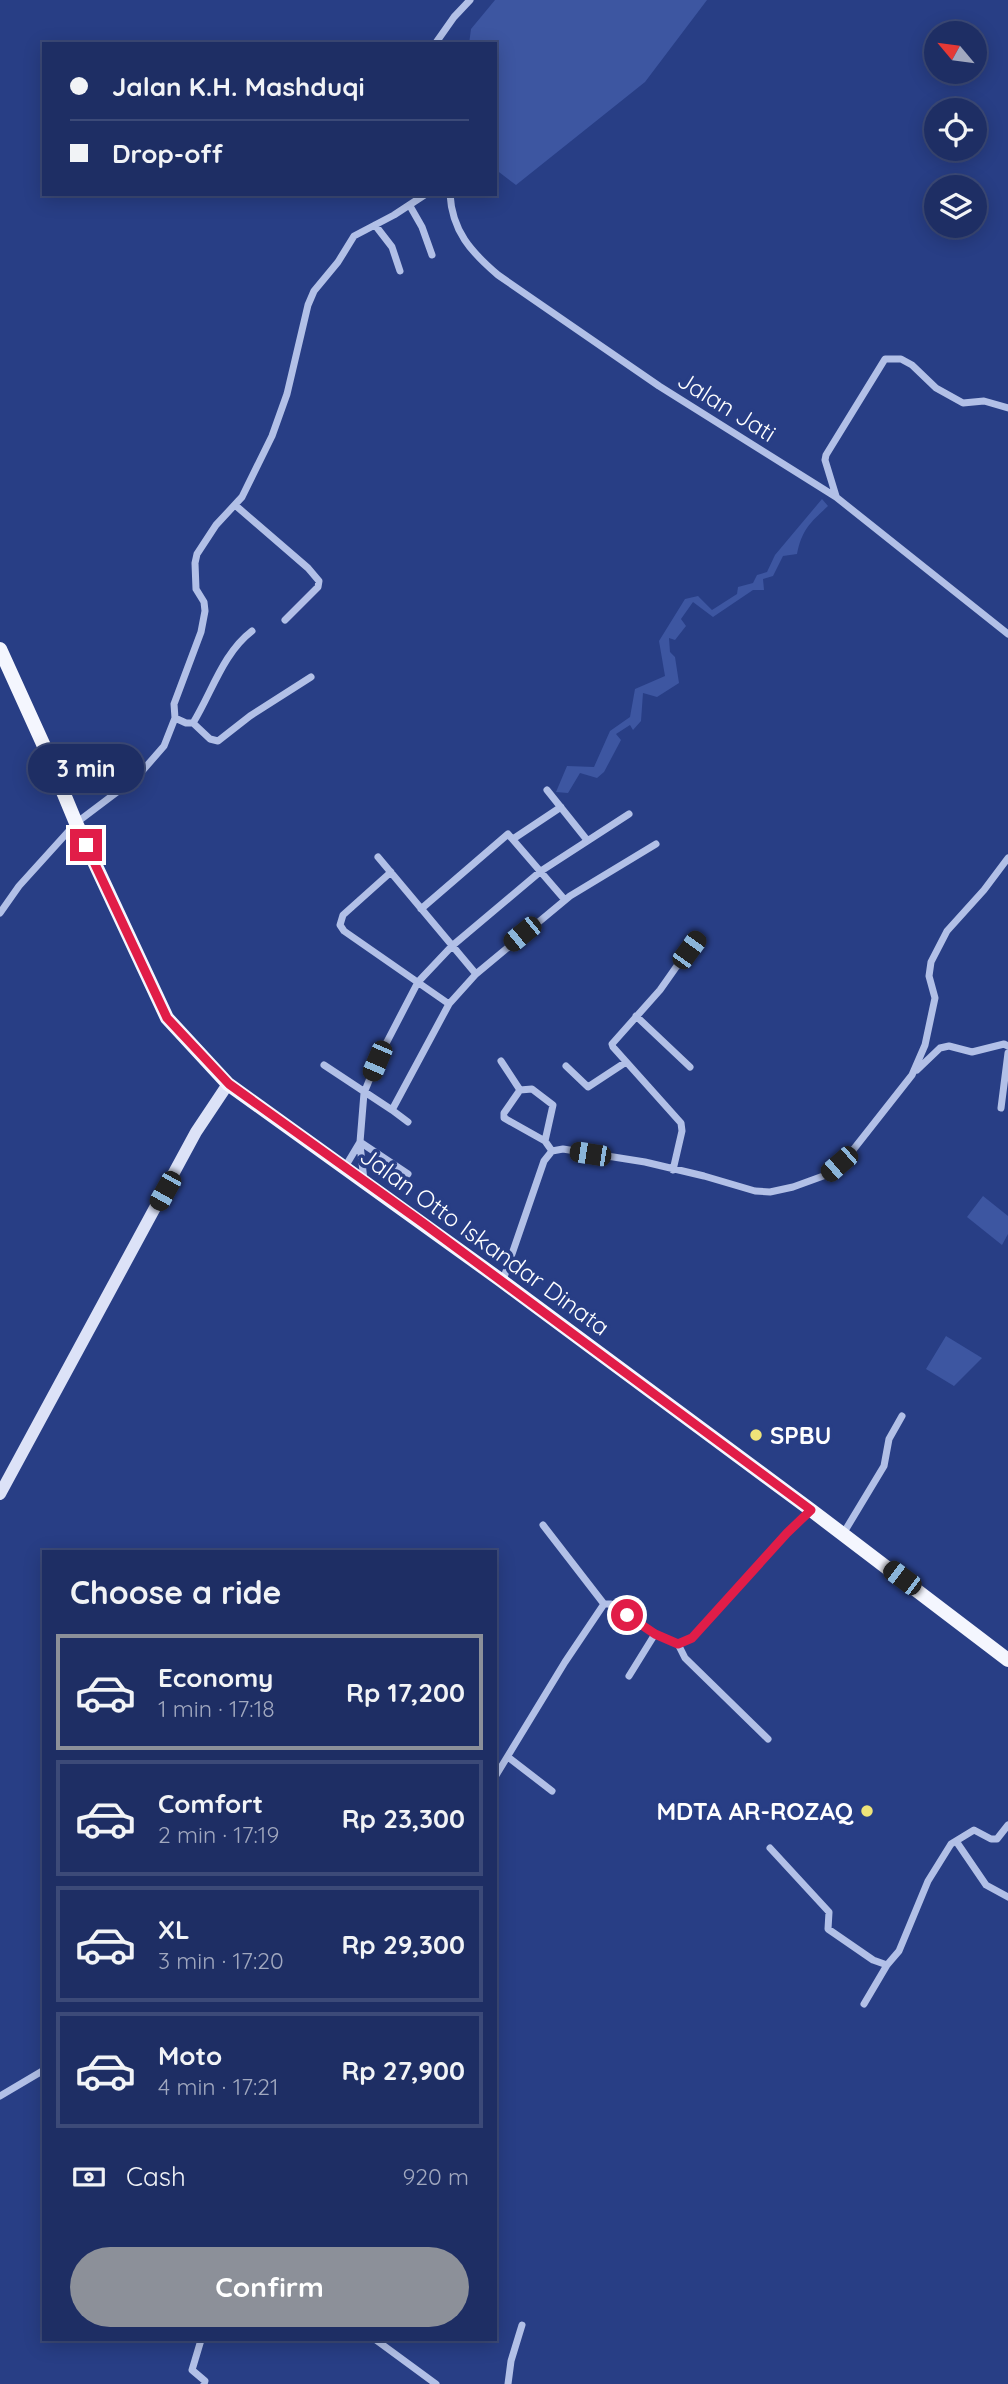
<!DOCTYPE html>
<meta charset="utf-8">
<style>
body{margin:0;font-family:Quicksand,sans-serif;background:#26366a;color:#f1f3f6;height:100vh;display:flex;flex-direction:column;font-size:26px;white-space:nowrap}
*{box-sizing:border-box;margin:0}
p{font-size:23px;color:#a1a8bf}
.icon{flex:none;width:38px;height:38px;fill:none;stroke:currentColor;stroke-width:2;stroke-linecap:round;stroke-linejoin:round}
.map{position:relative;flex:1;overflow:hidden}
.details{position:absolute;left:42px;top:1550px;width:455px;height:791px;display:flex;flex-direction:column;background:#1e2e64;border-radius:0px;box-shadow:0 4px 18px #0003,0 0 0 2px #3c4a78}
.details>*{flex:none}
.hud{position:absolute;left:42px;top:42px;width:455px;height:154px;border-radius:0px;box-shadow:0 4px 18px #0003,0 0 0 2px #3c4a78;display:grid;align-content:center;height:154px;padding:0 28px;background:#1e2e64}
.needle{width:46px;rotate:299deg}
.fabs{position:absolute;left:924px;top:21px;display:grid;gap:14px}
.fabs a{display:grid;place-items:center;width:63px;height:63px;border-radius:50%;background:#1e2e64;box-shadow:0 4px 18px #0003,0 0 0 2px #3c4a78;font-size:35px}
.end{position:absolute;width:32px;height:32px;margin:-16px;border:9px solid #e11d48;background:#fff;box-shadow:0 0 0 4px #fff}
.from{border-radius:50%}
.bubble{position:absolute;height:49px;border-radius:24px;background:#1e2e64;box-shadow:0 4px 18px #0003,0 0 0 2px #3c4a78;font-size:23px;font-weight:700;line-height:49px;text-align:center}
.car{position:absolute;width:21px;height:42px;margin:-21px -10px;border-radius:9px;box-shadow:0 0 5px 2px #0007;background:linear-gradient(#222 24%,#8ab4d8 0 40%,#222 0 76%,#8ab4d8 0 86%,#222 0)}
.hud b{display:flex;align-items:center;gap:24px;height:66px;font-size:26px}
.hud b+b{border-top:2px solid #3c4a78}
.hud i{width:18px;height:18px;background:#f1f3f6}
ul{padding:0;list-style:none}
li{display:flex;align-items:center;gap:21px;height:116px;margin:0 14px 10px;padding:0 14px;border:4px solid #3c4a78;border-radius:0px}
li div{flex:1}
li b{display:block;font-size:26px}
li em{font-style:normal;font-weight:700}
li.selected{border-color:#8c9099}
li>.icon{width:63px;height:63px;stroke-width:1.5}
h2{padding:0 28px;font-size:32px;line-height:84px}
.pay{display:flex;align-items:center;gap:18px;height:77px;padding:0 28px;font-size:26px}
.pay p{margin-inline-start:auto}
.button{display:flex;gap:14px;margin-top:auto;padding:14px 28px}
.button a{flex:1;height:80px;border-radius:42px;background:#8c9099;color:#fff;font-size:28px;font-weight:700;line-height:80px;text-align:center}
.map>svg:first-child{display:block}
</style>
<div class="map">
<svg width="1008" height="2384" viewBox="0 0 1008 2384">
<rect width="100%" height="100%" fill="#283e85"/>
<path fill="#3d56a1" d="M495,0H707L645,82L516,185L495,169V44H469L471,29Z
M822,499L828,506C811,522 802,529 797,554L783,556L773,576L763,579L764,590H753L713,617L693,602L681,619L686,626L675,640L669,638L670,652L675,657L679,683L657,697L643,693L641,721L633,730L630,725L616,734L621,740L604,772L597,778L580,773L568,793L556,792L567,766L594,767L610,731L630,717L635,689L665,676L659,641L685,599L698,596L712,610L737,594L738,587L753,583L757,575L767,572L775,555Z
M983,1196L1008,1216V1234L1002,1245L967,1217Z
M946,1336L982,1358L954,1386L926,1369Z"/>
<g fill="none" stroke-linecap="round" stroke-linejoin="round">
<path stroke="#b2c0e7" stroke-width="7" d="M435,44L454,17L470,0
M450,194C452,231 471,252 498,275L659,386L836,497L1008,634
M410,206L422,227L432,255
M375,225L392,247L400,271
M836,496L825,460L826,455L885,359H901L912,365L936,388L963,403L984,401L1008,408
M235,505L308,568L319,581L318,587L285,620
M175,718L186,723H193L210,739L218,741L250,716L311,677
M193,723C212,692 223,653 252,631
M547,790L587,840
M513,839L561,807
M378,857L476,974
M391,872L343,915L340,925L344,931L449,1004
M421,909L508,834L565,900
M0,913L19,886L76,823L137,777L164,746L175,718L174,704L201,632L205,611L204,602L196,589L195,563L197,554L216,525L242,497L272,436L287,394L308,305L314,291L338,262L354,236L394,215L426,194
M636,1016L690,1067
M501,1061L520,1090
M324,1065L392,1110L449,1004L476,974L570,896L656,844
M566,1066L588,1087L626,1062
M917,1070L940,1048L949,1046L972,1052L1004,1044L1008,1046
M1001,1108L1008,1053
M392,1110L408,1122
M545,1141L553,1105L532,1089L520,1090L504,1113V1118L545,1141L552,1151
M360,1142L408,1174
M360,1145L364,1180
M345,1167L360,1142L364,1093L377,1061L418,982L452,946L541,871L629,814
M673,1170L682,1131L681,1123L613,1047L612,1044L660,990L698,936
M503,1280L544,1161L552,1151L563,1149L645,1162L704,1176L755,1191L770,1192L793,1187L826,1175L853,1150L912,1075L925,1045L935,998L929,976L931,962L947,931L984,890L1008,858
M543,1525L604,1604
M843,1534L884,1466L889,1439L902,1416
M678,1644L685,1658L768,1739
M629,1676L655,1634
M508,1757L552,1791
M495,1777L565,1662L604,1604H611L655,1634L678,1644L692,1638L787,1533L811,1511
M956,1841L986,1885L1008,1897
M770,1848L829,1912L828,1929L873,1960L887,1965L899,1951L928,1881L951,1844L974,1830L991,1839H997L1008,1825
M864,2004L887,1965
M0,2096L44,2070
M201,2340L192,2370L205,2381L204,2384
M376,2340L436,2384
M508,2384L511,2361L522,2325"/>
<path stroke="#dce2f7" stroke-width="12" d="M0,1494L196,1132L228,1084"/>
<path stroke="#f4f6fe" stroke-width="14" d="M0,649L44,746L76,823L167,1018L228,1084L502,1281L811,1510L1008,1660"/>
</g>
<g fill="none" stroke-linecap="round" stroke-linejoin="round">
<path stroke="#e11d48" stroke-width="9" d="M86,845L167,1018L229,1084L423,1223L811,1510L787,1533L692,1638L678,1644L655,1634L627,1615"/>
</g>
<g fill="#efe479" stroke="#283e85" stroke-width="2.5">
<circle cx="756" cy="1435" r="7"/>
<circle cx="867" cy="1811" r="7"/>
</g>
<g text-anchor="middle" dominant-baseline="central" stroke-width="7" stroke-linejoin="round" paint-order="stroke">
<g font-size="24" fill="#fff" stroke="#283e85">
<text transform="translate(727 406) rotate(32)">Jalan Jati</text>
<text transform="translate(485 1241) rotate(36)">Jalan Otto Iskandar Dinata</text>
</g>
<g font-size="24" font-weight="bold" fill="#fff" stroke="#283e85" text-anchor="start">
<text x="770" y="1435">SPBU</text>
<text x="853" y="1811" text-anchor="end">MDTA AR-ROZAQ</text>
</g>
</g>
</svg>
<div class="fabs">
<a><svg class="needle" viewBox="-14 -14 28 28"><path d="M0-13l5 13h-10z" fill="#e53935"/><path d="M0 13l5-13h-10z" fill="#a1a8bf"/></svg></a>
<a><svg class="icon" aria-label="locate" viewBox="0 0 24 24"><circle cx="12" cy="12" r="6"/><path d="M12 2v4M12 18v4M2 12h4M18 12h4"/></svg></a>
<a><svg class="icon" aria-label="layers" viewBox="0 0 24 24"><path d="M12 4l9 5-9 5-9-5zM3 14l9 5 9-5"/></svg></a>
</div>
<i class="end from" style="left:627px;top:1615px"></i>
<i class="end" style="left:86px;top:845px"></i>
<div class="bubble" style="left:28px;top:744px;width:116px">3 min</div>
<i class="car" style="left:522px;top:934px;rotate:231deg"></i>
<i class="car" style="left:689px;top:950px;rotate:36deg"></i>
<i class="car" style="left:377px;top:1061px;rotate:203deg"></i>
<i class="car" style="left:590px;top:1154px;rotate:279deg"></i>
<i class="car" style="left:839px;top:1164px;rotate:229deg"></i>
<i class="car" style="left:165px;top:1191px;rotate:209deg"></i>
<i class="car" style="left:902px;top:1578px;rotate:307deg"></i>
<div class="hud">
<b><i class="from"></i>Jalan K.H. Mashduqi</b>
<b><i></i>Drop-off</b>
</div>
<section class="details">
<h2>Choose a ride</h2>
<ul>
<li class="selected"><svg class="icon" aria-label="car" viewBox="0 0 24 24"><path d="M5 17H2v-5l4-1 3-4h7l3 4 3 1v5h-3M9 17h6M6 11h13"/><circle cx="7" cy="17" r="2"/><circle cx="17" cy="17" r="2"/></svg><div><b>Economy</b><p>1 min · 17:18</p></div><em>Rp 17,200</em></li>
<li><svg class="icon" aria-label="car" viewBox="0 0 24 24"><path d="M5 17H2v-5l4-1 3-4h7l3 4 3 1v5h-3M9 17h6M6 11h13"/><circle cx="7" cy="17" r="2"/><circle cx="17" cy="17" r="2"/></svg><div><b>Comfort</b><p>2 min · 17:19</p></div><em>Rp 23,300</em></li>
<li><svg class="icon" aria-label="car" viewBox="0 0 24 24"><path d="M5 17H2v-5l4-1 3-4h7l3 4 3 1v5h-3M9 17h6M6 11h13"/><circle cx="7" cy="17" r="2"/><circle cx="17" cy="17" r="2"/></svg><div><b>XL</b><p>3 min · 17:20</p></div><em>Rp 29,300</em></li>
<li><svg class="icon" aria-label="car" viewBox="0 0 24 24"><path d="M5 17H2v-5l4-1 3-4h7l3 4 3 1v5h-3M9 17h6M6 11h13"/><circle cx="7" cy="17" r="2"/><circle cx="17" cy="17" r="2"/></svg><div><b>Moto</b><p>4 min · 17:21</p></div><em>Rp 27,900</em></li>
</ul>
<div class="pay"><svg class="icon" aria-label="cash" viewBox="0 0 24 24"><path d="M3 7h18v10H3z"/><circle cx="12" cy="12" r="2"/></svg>Cash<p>920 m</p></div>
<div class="button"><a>Confirm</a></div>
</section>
</div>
